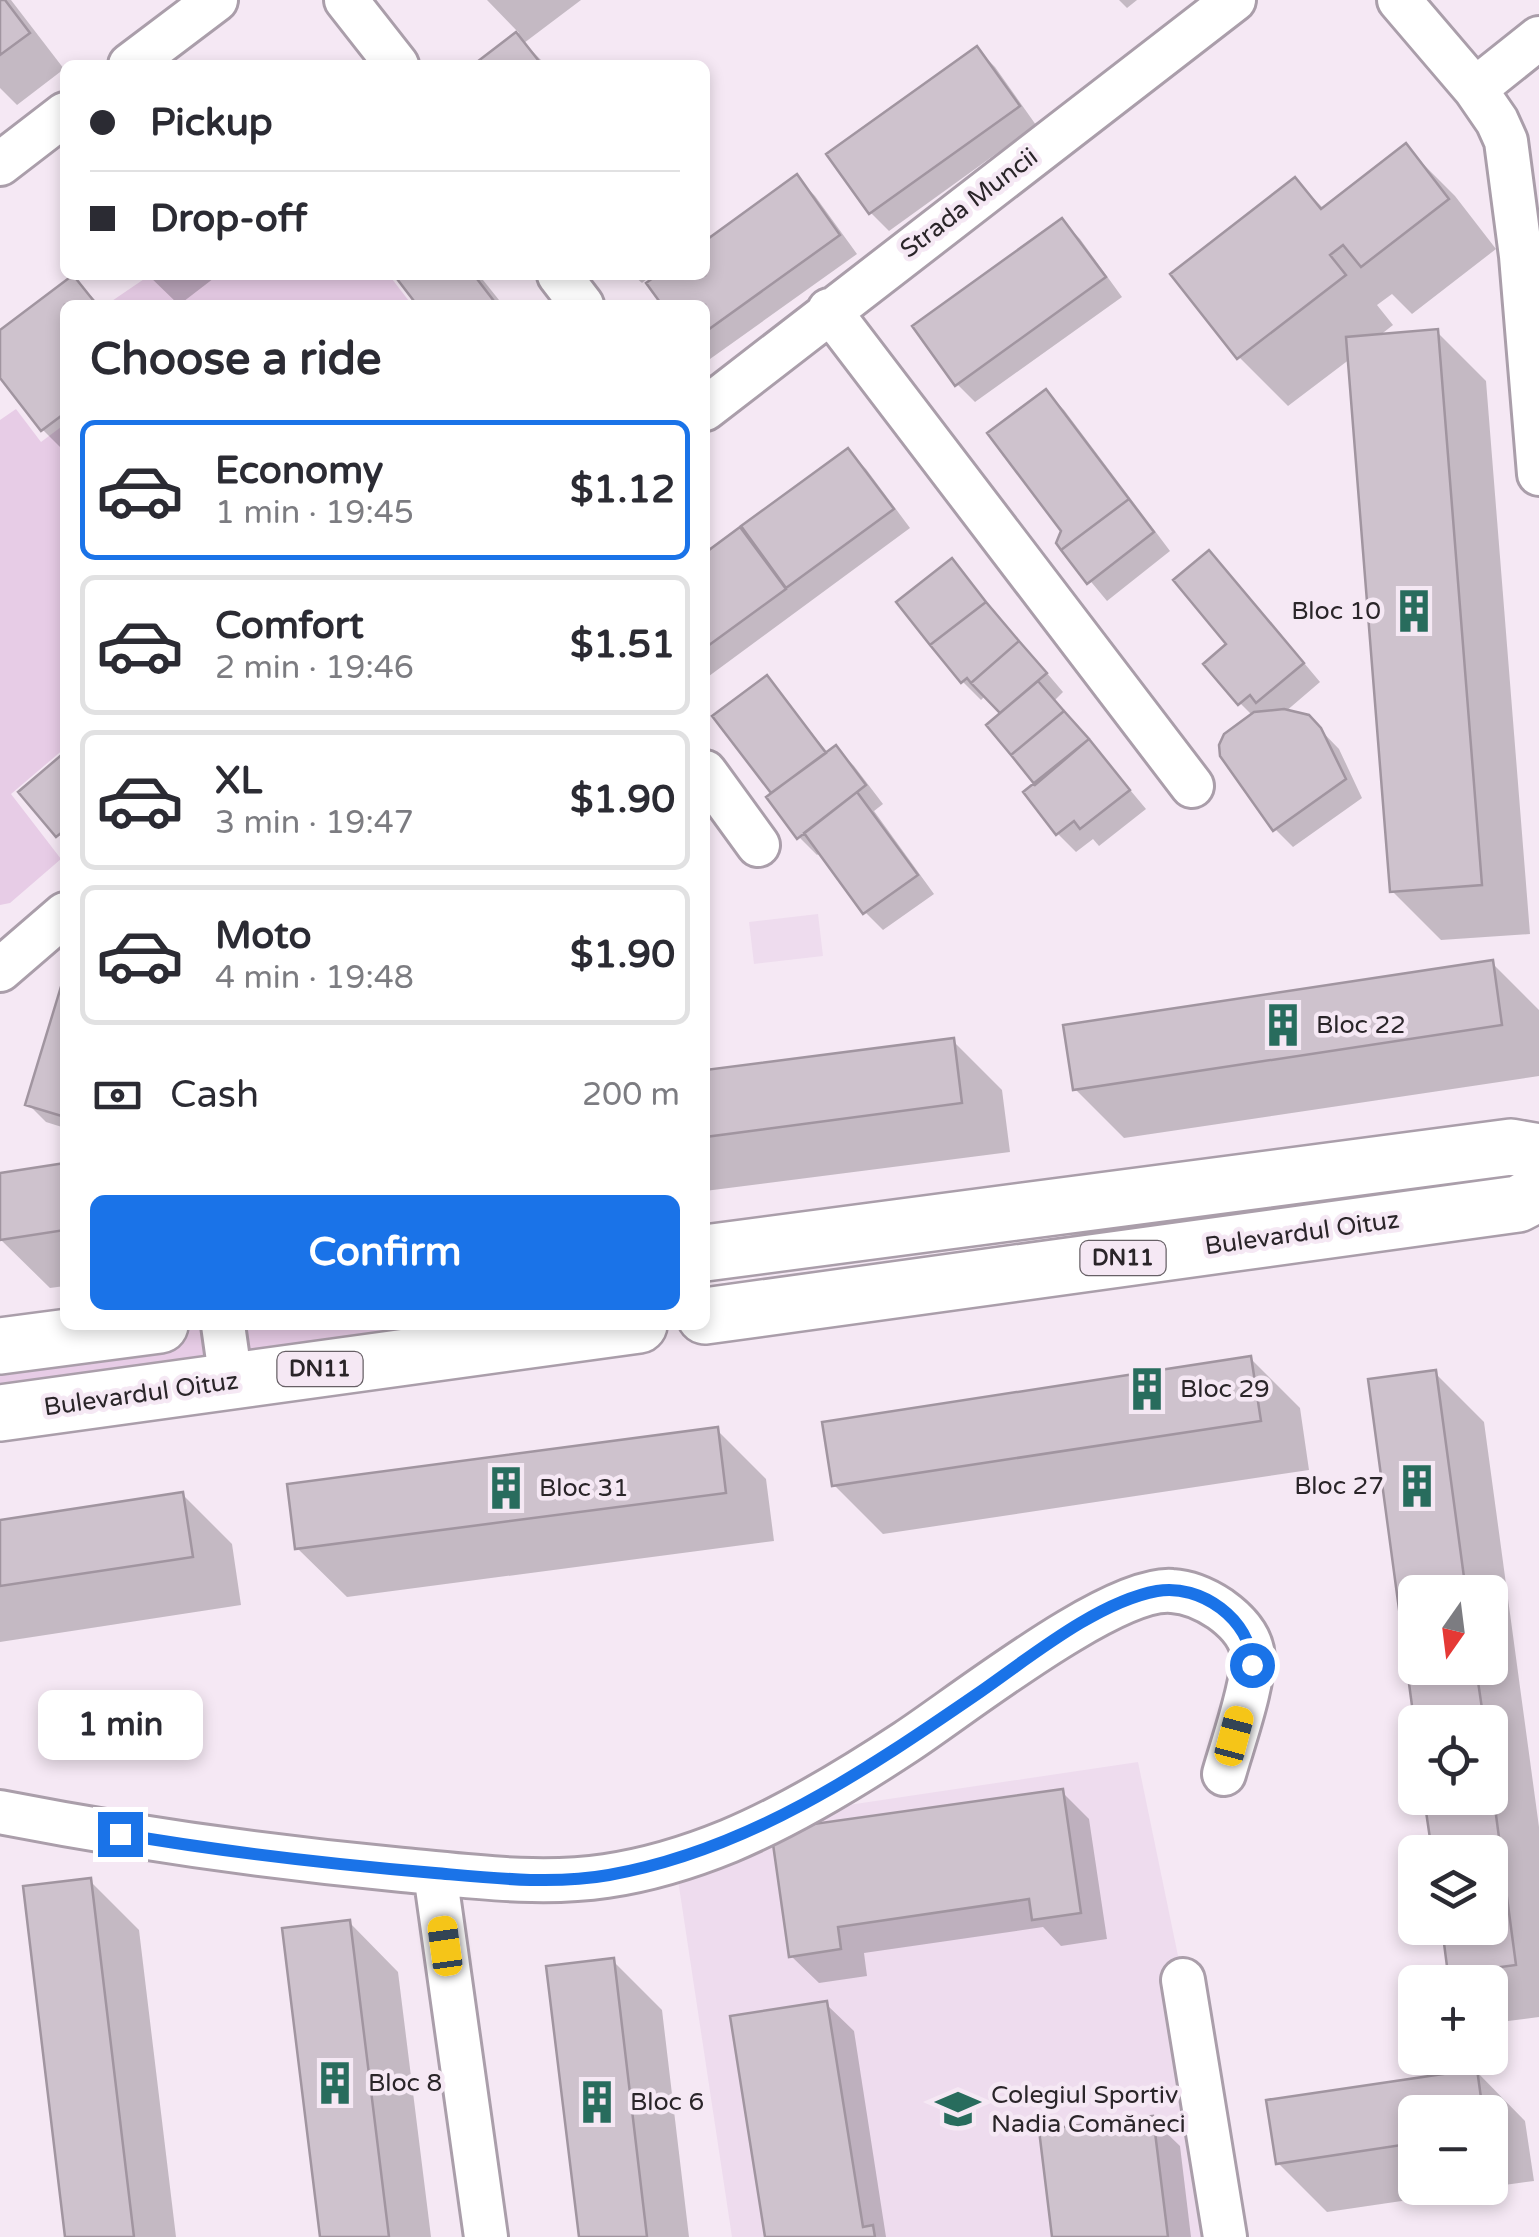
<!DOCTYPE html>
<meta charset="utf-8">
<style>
body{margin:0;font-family:"Varela Round",sans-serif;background:#f2f2f3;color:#2b2b33;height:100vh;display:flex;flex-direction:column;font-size:38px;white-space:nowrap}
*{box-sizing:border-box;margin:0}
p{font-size:32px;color:#7c7c81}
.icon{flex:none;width:55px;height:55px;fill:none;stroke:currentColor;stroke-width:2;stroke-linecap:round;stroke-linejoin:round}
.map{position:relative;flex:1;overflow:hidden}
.side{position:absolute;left:60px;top:300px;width:650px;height:1030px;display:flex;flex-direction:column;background:#fff;border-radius:15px;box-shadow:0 5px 15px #0003}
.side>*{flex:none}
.guide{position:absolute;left:60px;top:60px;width:650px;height:220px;border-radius:15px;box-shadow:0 5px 15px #0003;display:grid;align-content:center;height:220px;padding:0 30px;background:#fff}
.needle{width:65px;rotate:194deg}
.fabs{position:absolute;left:1398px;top:1575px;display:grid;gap:20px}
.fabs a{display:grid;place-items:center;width:110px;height:110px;border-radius:15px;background:#fff;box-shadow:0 5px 15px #0003;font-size:50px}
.end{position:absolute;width:45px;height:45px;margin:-22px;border:12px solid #1a73e8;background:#fff;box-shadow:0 0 0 5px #fff}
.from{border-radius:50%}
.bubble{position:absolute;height:70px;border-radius:15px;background:#fff;box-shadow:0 5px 15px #0003;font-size:32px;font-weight:700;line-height:70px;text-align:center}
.car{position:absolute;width:30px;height:60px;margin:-30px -15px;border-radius:12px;box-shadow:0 0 8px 2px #0007;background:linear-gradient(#f5c518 24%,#345 0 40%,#f5c518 0 76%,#345 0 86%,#f5c518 0)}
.guide b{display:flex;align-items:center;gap:35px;height:95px;font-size:38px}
.guide b+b{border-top:2px solid #e1e1e2}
.guide i{width:25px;height:25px;background:#2b2b33}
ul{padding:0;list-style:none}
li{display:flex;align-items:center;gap:30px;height:140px;margin:0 20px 15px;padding:0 10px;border:5px solid #e1e1e2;border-radius:15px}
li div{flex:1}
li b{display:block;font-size:38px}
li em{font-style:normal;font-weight:700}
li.current{border-color:#1a73e8}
li>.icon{width:90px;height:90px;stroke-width:1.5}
h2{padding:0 30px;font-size:45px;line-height:120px}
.pay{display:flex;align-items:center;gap:25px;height:110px;padding:0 30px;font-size:38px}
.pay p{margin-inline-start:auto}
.action{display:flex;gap:20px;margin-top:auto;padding:20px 30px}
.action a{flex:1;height:115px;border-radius:15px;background:#1a73e8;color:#fff;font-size:40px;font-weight:700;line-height:115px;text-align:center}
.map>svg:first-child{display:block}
</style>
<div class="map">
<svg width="1539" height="2237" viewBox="0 0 1539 2237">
<rect width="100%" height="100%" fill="#f5e8f4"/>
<path fill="#eedcee" d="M818,914L823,956L754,964L749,922Z
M1138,1762L1183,1980L1225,2237H732L675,1860L788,1814Z"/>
<path fill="#e7cce6" d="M150,275H389L412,305H106Z
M16,409L41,442L65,424V748L11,794L61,859L10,903L0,905V420Z
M160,1325H639L0,1413V1346Z"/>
<path fill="#0003" fill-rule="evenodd" d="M0,0H11L64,69L17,105L0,88Z
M487,0H581L524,43L546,65H477L519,33Z
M1119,0H1137L1127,8Z
M977,49L995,67L1036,125L889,231L871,213Z
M1406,147L1455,196L1496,249L1412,314L1392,294L1377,305L1393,325L1379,336L1437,332L1486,381L1530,934L1441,940L1392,891L1350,359L1288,406L1239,357L1295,180L1324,209Z
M797,178L815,196L857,254L710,359L705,355V305H665L662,275H705V244Z
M1062,221L1080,239L1122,297L975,402L957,384Z
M148,275H218L179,305Z
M397,275H479L503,305H420Z
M633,275H652L642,283Z
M72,277L100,305H65V452L43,430L0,374V333Z
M1046,392L1064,410L1170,551L1107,601L1058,542L1064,530Z
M848,451L866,469L910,528L705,679V556Z
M952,561L1063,692L1055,700L1146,809L1099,846L1093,839L1076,852L1058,834L1027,793L1039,785L1004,713L986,695L981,700L963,682L900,602Z
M1227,571L1320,682L1285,712L1308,717L1339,749L1362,798L1293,847L1275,829L1253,716L1240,703L1230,644Z
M766,678L829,754L836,748L854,766L883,804L874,811L934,894L883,930L865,912L821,852L817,855L799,837L774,794L716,717Z
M1492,963L1539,1010V1076L1124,1138L1075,1089Z
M64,983L65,1128L46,1122L28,1104Z
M953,1041L1002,1090L1010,1152L705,1191V1073Z
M65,1166V1286L50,1288L0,1239V1175Z
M1251,1359L1300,1408L1309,1470L883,1534L834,1485Z
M1435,1373L1484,1422L1539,1827V2017L1500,2022L1490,2012V1982H1460L1451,1973L1445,1928H1490V1852H1434L1427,1798H1490V1722H1417L1371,1381ZM1415,1592H1490V1668H1415Z
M717,1430L766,1479L774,1541L347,1597L297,1548Z
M183,1495L232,1544L241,1605L0,1642V1522Z
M1062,1792L1089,1819L1107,1939L1061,1946L1043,1927L864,1953L867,1976L819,1983L791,1956L774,1833Z
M90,1881L139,1930L176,2237H68Z
M349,1922L398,1972L431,2237H322Z
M613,1961L662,2010L689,2237H582Z
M826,2004L854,2031L886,2237H768Z
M1476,2071L1525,2121L1534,2181L1490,2187V2112H1415V2188H1490L1327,2212L1278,2163Z
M1152,2119L1180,2146L1191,2237H1055Z"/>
<path fill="#cec2cd" stroke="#a195a0" stroke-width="2.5" d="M0,0H5L30,33L0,55Z
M516,32L542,65H473Z
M977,46L1020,106L869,214L826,154Z
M1406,143L1449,199L1361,267L1343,245L1330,255L1346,275L1237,359L1170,274L1295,177L1321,209Z
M797,174L840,235L705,332V305H662L646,283L657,275H705V241Z
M1062,218L1106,277L955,386L912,326Z
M73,275L97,305H65V413L41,431L0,378V330Z
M394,275H474L497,305H417Z
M1438,329L1482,885L1390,892L1346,337Z
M1046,389L1129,499L1061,550L1056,543L1061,531L987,433Z
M848,448L894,509L786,588L741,526Z
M1129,499L1154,532L1087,584L1061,550Z
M740,527L786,589L705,648V553Z
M1209,550L1304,663L1256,703L1250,695L1238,705L1203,664L1226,644L1173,580Z
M952,558L986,602L930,645L896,602Z
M986,602L1019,641L971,683L967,678L961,683L930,645Z
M1019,641L1047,673L1000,713L971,683Z
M767,675L826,753L771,793L712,716Z
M1038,681L1064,711L1011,755L986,725Z
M1284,709L1309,715L1321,728L1346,779L1273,831L1220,756L1219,745L1224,734L1254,712Z
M1064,711L1089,739L1035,785L1011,755Z
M1089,739L1130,790L1080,829L1074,821L1056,835L1023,792Z
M836,745L866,785L797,839L766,797Z
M65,752V830L56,837L18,792Z
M857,792L918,875L863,914L804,833Z
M1493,960L1502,1025L1073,1090L1063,1025Z
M63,980L65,981V1117L25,1105Z
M954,1038L962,1103L705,1137V1070Z
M65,1163V1230L0,1240V1173Z
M1251,1356L1261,1421L832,1486L822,1422Z
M1436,1370L1466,1592H1415V1668H1476L1484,1722H1415V1728L1368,1379Z
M718,1427L726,1493L295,1549L287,1484Z
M183,1492L193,1557L0,1586V1520Z
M1490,1770L1516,1965L1448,1974L1442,1928H1490V1852H1432L1424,1798H1490Z
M1063,1789L1081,1913L1032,1920L1029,1899L838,1927L841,1949L789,1957L771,1830Z
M91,1878L134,2237H65L23,1886Z
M350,1920L389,2237H320L282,1928Z
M614,1958L647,2237H579L546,1966Z
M827,2001L863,2227L873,2225L875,2237H765L730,2016Z
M1477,2069L1483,2112H1415V2143L1276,2164L1266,2100Z
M1153,2116L1168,2237H1052L1039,2130Z"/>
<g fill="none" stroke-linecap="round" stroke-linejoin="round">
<g stroke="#aa9eaa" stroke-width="48">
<path id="minor" d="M346,0L397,65
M1399,0L1475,89L1497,121L1506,141L1521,256L1539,474
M130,65L216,0
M1475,89L1539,38
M0,164L65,114
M559,275L582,305
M829,310L1192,786
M705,409L1234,0
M705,772L758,845
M0,970L65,914
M223,1325L231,1381
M0,1812C133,1838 267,1857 403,1870C469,1876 539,1886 606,1876C647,1870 690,1857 729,1841C791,1815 850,1779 906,1742C961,1706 1112,1586 1172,1591C1190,1592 1205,1599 1220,1609C1234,1619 1248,1632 1252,1650C1257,1676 1232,1745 1224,1774
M435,1873L486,2237
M1183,1980L1225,2237"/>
</g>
<g stroke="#aa9eaa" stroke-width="60">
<path id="major" d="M705,1253L1511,1147L1539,1152
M705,1316L1518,1204L1539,1193
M0,1346L160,1325
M0,1413L639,1325"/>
</g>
<use href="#minor" stroke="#fff" stroke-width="42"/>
<use href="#major" stroke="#fff" stroke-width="55"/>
</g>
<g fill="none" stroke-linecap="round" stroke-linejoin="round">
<path stroke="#1a73e8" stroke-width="12" d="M120,1834C224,1852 330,1864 435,1873C492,1878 553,1885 609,1875C749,1850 865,1771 980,1692C1029,1658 1097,1602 1157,1591C1200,1583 1252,1620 1252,1665"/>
</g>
<defs>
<g id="building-bare" transform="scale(3.45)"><path d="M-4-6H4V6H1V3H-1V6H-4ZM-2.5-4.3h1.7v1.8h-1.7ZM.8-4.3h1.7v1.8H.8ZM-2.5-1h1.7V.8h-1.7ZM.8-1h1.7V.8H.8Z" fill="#286c5d" stroke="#f5e8f4" stroke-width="2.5" paint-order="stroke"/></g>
<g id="school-bare" transform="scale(3.45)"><path d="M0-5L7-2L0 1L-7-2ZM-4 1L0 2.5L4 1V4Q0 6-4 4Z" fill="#286c5d" stroke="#f5e8f4" stroke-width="2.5" paint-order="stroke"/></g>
</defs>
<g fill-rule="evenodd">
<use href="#building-bare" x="1414" y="611"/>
<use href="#building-bare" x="1283" y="1025"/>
<use href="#building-bare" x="1147" y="1389"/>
<use href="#building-bare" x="1417" y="1486"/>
<use href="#building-bare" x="506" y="1488"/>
<use href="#building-bare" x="335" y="2083"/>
<use href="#building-bare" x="597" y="2102"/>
<use href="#school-bare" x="958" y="2109"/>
</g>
<g text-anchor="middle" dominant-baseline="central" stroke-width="9" stroke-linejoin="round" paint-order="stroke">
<g fill="#f5e8f4" stroke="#676066" stroke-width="2.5">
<rect x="1080.5" y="1241" width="85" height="34" rx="8"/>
<rect x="277.5" y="1352" width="85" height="34" rx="8"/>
</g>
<g font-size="22" font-weight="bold" fill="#2a2529">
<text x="1123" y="1258">DN11</text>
<text x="320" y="1369">DN11</text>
</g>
<g font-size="25" fill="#2a2529" stroke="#f5e8f4">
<text transform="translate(969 203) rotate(-37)">Strada Muncii</text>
<text transform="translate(1302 1233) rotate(-8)">Bulevardul Oituz</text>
<text transform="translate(141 1394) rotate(-8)">Bulevardul Oituz</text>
</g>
<g font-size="25" fill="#2a2529" stroke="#f5e8f4" text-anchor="start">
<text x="1381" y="611" text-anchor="end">Bloc 10</text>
<text x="1316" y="1025">Bloc 22</text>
<text x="1180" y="1389">Bloc 29</text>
<text x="1384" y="1486" text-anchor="end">Bloc 27</text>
<text x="539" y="1488">Bloc 31</text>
<text x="368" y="2083">Bloc 8</text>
<text x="991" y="2095">Colegiul Sportiv<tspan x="991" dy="29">Nadia Comăneci</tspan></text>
<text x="630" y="2102">Bloc 6</text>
</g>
</g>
</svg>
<div class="fabs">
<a><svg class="needle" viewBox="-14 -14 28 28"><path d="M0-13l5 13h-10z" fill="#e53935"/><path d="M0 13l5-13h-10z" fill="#7c7c81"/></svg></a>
<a><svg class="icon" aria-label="locate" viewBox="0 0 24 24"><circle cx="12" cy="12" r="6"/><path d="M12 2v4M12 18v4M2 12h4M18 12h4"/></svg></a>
<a><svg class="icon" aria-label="layers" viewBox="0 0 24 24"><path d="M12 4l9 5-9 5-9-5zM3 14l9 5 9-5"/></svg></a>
<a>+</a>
<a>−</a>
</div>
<i class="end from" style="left:1252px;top:1665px"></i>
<i class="end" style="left:120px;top:1834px"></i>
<div class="bubble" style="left:38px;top:1690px;width:165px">1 min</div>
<i class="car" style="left:1234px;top:1736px;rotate:15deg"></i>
<i class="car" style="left:445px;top:1946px;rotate:352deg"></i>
<div class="guide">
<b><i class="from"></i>Pickup</b>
<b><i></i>Drop-off</b>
</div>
<section class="side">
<h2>Choose a ride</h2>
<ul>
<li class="current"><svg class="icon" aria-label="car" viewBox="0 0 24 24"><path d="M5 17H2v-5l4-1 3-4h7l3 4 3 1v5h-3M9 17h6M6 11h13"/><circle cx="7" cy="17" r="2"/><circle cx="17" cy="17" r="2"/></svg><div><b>Economy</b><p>1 min · 19:45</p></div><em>$1.12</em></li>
<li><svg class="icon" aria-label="car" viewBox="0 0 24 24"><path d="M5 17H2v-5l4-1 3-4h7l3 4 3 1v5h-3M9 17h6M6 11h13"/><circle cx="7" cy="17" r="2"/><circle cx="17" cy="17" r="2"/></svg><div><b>Comfort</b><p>2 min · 19:46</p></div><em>$1.51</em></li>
<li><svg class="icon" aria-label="car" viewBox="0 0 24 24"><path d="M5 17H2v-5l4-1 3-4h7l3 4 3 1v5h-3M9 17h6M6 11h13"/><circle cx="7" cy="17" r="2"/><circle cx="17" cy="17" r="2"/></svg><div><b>XL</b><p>3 min · 19:47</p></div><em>$1.90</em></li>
<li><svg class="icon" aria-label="car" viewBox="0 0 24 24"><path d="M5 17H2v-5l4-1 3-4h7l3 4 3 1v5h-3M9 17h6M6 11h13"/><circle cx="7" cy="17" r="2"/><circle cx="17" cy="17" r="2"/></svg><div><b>Moto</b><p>4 min · 19:48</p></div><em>$1.90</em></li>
</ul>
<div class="pay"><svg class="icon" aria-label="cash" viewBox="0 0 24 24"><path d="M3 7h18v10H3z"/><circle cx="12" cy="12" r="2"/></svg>Cash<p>200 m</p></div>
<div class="action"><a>Confirm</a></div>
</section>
</div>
